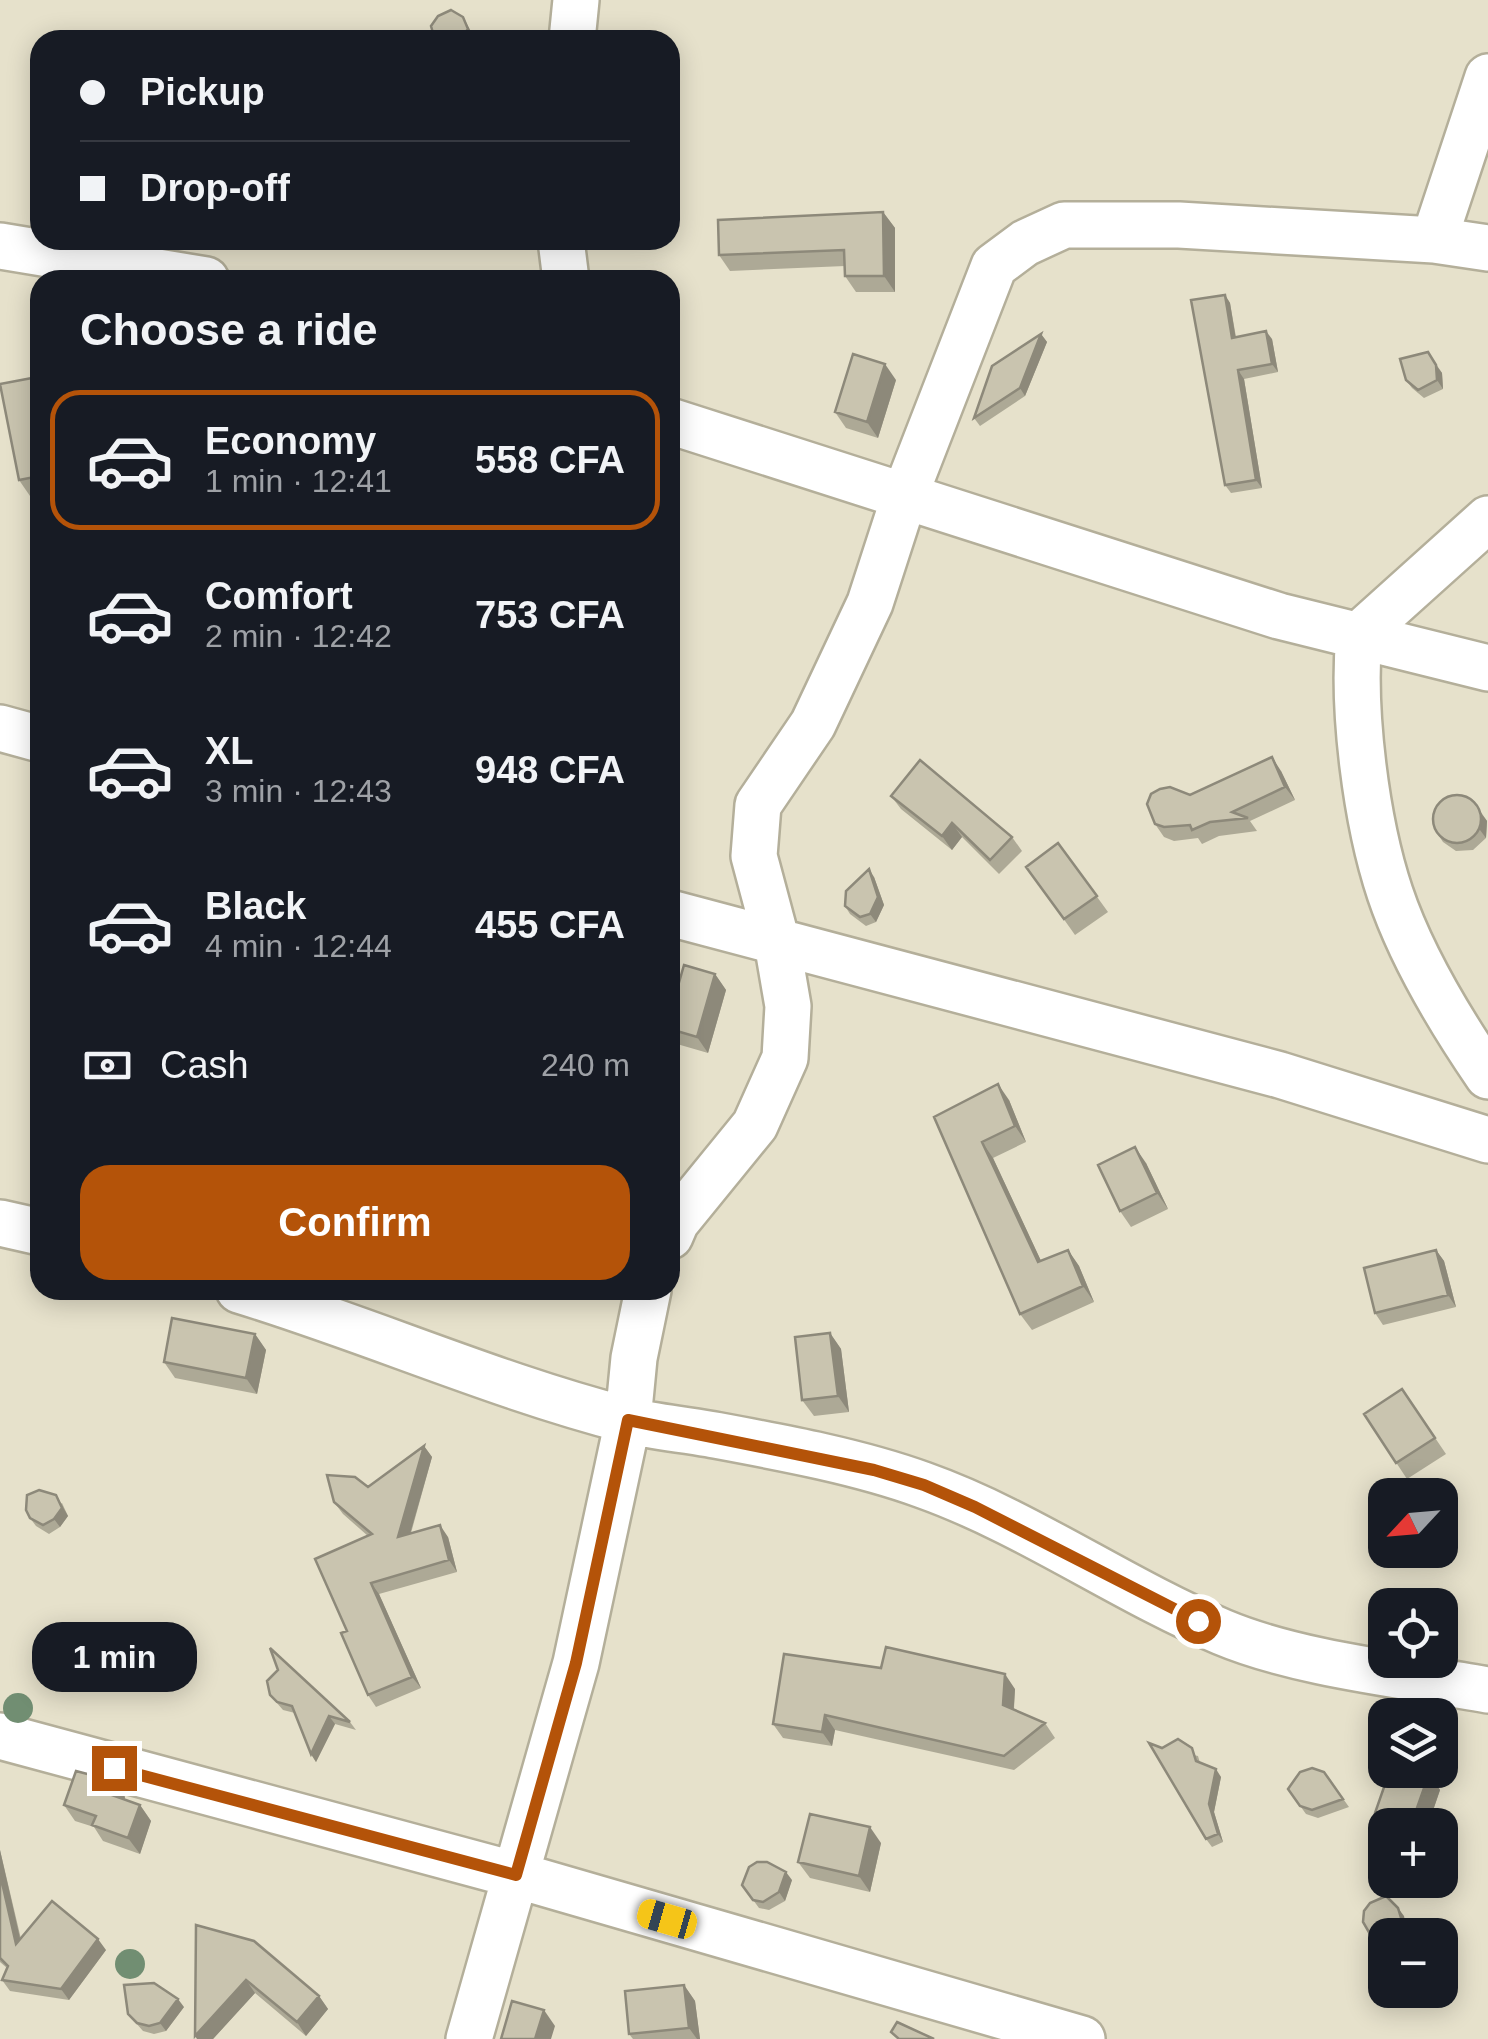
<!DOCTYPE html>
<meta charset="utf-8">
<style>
body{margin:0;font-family:Helvetica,sans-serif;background:#20242c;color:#f1f3f6;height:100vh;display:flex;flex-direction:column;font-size:38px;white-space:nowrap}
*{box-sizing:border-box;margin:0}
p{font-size:32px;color:#9ea1a6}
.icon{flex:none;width:55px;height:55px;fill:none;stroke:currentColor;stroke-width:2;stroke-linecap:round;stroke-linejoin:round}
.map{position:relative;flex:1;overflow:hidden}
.details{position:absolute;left:30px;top:270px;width:650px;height:1030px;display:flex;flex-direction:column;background:#171b24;border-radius:30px;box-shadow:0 5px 25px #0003}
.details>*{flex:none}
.top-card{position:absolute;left:30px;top:30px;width:650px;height:220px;border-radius:30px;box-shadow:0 5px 25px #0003;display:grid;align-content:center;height:220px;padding:0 50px;background:#171b24}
.needle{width:65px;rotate:244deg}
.controls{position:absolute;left:1368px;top:1478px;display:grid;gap:20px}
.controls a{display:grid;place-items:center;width:90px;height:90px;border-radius:20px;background:#171b24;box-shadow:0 5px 25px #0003;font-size:50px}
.end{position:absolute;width:45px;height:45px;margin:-22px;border:12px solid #b45309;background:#fff;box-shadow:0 0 0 5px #fff}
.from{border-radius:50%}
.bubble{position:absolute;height:70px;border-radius:30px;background:#171b24;box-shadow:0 5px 25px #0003;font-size:32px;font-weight:800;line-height:70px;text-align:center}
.car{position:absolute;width:30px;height:60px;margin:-30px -15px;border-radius:12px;box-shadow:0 0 8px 2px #0007;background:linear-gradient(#f5c518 24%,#345 0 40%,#f5c518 0 76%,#345 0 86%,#f5c518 0)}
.top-card b{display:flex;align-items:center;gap:35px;height:95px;font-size:38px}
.top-card b+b{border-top:2px solid #363941}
.top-card i{width:25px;height:25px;background:#f1f3f6}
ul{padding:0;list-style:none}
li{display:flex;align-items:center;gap:30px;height:140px;margin:0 20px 15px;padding:0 30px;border:5px solid transparent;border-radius:30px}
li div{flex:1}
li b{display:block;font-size:38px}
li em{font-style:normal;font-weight:800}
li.selected{border-color:#b45309}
li>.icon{width:90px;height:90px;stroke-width:1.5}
h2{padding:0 50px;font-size:45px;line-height:120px}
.pay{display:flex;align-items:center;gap:25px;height:110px;padding:0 50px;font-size:38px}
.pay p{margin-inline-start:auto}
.cta{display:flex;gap:20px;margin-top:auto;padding:20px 50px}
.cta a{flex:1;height:115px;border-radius:30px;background:#b45309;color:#fff;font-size:40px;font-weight:800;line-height:115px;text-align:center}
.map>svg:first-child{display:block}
</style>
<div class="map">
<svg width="1488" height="2039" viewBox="0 0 1488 2039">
<rect width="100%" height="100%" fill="#e6e1cb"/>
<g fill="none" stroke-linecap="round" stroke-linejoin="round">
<g stroke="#b4af9a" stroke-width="50">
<path id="minor" d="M572,40L576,0
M561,240L566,280
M1434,240L1488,77
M0,246L206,280
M670,421L1279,616L1488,668
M1488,519L1359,635C1352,710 1366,821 1390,893C1411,956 1451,1022 1488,1076
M0,728L40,739
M670,913L1280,1075L1488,1140
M0,1223L40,1232
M670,1236L676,1222L755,1125L785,1058L788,1006L777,942L754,856L758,805L813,724L870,603L905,495L994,266L1025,243L1064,225H1179L1434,240L1488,248
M239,1290C370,1330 495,1386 627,1420C654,1427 682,1429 709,1434C779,1447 857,1461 923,1485C1027,1522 1120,1589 1222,1632C1298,1664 1405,1675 1488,1690
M0,1736L516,1875L1082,2039
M469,2039L576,1663L628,1420L634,1358L648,1290"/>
</g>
<use href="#minor" stroke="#fff" stroke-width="45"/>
</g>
<g fill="#718e72">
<circle cx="18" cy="1708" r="15"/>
<circle cx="130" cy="1964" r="15"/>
</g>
<path fill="#ada996" d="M883,212L895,228V292H856L845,276V266L730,271L719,255Z
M1225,295L1230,303L1236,337L1272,339L1278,372L1244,379L1262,488L1231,493L1225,485Z
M1041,334L1047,342L1025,396L980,426L974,418Z
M1428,352L1442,373L1443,389L1424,398L1412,388L1406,380Z
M32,378L40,390V494L30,496L19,480Z
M896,380L878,438L846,428L835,412Z
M1281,771L1295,800L1250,821L1257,831L1219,836L1202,844L1198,838L1174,841L1164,837L1155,824L1190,795Z
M891,796L1012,837L1022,851L999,874L962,837L952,850L901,809Z
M1472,799L1487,821L1486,838L1473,850L1456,851L1443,842L1437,833Z
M1058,843L1108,912L1075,935L1027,867Z
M874,877L884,905L876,922L866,926L850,914L845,906Z
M715,974L726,990L708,1053L677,1044L670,1034V1014Z
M1009,1100L1026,1142L993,1158L1041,1261L1068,1250L1079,1266L1094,1302L1032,1330L1020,1314L934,1117Z
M1146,1163L1168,1209L1131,1227L1120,1211Z
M1436,1250L1444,1261L1456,1307L1383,1325L1375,1313Z
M830,1333L841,1349L849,1412L814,1416L802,1400Z
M255,1334L266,1350L257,1394L175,1378L164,1362Z
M1402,1389L1446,1454L1407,1479L1364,1414Z
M424,1446L432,1457L411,1533L448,1537L457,1572L379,1594L421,1688L376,1707L368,1695L347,1631L368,1536L343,1514L334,1502L368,1487Z
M62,1503L68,1516L60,1527L49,1534L36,1526L30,1518Z
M784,1654L1015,1689L1014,1709L1045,1723L1055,1738L1014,1770L835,1730L832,1746L783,1738L773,1724Z
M270,1695L350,1722L356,1730L335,1724L316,1762L311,1754L295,1713L283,1710Z
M1162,1748L1198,1756L1200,1763L1221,1777L1214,1812L1223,1842L1212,1847L1206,1839Z
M1324,1772L1349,1807L1318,1818L1306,1814L1288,1789Z
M1429,1774L1440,1790L1428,1825H1385V1842L1375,1827Z
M114,1781L125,1797L124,1800L140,1805L151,1821L140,1854L103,1841L94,1827L75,1821L64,1805Z
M881,1843L870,1892L810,1878L798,1862Z
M0,1850L21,1939L106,1950L69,2000L10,1991L2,1980L7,1968L0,1962Z
M792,1880L785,1901L769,1910L759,1908L742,1885Z
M196,1925L319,1996L328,2009L306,2036L255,1993L213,2039H197Z
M684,1985L695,2001L700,2039H633L629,2034Z
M184,2007L166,2031L154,2034L143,2031L128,2014Z"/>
<path fill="#8d897a" d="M463,17L474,37L471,40H459Z
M883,212L895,228V292L884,276Z
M1225,295L1230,303L1237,346L1232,338Z
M1266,331L1272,339L1278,372L1272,364Z
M1041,334L1047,342L1025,396L1020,388Z
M885,364L896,380L878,438L867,422Z
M1436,365L1442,373L1443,389L1437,380Z
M1238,370L1244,379L1262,488L1256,480Z
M32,378L40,390V420Z
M1272,757L1281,771L1295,800L1285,787Z
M1481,813L1487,821L1486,838L1480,830Z
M952,823L962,837L952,850L942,836Z
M869,869L874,877L884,905L876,922L870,914Z
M715,974L726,990L708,1053L697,1037Z
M998,1084L1009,1100L1026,1142L1015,1126Z
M982,1142L993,1158L1049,1278L1038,1262Z
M1135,1147L1146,1163L1168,1209L1157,1193Z
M1068,1250L1079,1266L1094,1302L1083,1286Z
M1436,1250L1444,1261L1456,1307L1448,1295Z
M830,1333L841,1349L849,1412L838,1396Z
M255,1334L266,1350L257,1394L246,1378Z
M424,1446L432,1457L406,1548L398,1537Z
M56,1495L68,1516L60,1527L54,1519Z
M440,1525L448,1537L457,1572L449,1560Z
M371,1583L379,1594L421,1688L412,1677Z
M1005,1674L1015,1689L1013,1719L1003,1705Z
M825,1715L835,1730L832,1746L822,1732Z
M329,1716L335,1724L316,1762L311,1754Z
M1216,1769L1221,1777L1214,1812L1223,1842L1218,1834L1209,1804Z
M1429,1774L1440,1790L1428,1825H1411Z
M114,1781L125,1797L121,1810L109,1794Z
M140,1805L151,1821L140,1854L128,1838Z
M870,1827L881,1843L870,1892L859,1876Z
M0,1850L24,1956L16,1944L0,1874Z
M786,1872L792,1880L785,1901L779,1892Z
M1398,1908L1404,1916L1406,1926L1403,1935H1395Z
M98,1939L106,1950L69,2000L61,1989Z
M246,1980L255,1993L213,2039H197L195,2036Z
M684,1985L695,2001L700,2039H697L689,2028Z
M319,1996L328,2009L306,2036L297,2022Z
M178,1999L184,2007L166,2031L160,2023Z
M544,2010L555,2026L551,2039H535Z"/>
<path fill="#c9c4af" stroke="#8d897a" stroke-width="2.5" d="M451,10L463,17L468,29L459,40H435L431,26L438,16Z
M883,212L884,276H845L844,250L719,255L718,220Z
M1225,295L1232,338L1266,331L1272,364L1238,370L1256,480L1225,485L1191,300Z
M1041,334L1020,388L974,418L992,366Z
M1428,352L1436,365L1437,380L1418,390L1406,380L1400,359Z
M853,354L885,364L867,422L835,412Z
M32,378L40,420V476L19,480L0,384Z
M1272,757L1285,787L1232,812L1248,818L1210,822L1192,830L1190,825L1164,827L1155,824L1147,804L1151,794L1160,789L1170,787L1190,795Z
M920,760L1012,837L990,860L952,823L942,836L891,796Z
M1433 819a24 24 0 1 1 48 0a24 24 0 1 1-48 0Z
M1058,843L1097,896L1064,919L1026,867Z
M869,869L878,897L870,914L860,917L845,906L846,891Z
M684,965L715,974L697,1037L670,1029V1014Z
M998,1084L1015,1126L982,1142L1038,1262L1068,1250L1083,1286L1020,1314L934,1117Z
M1135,1147L1157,1193L1120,1211L1098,1165Z
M1436,1250L1448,1295L1375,1313L1364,1268Z
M172,1318L255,1334L246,1378L164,1362Z
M830,1333L838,1396L802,1400L795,1337Z
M1402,1389L1435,1438L1396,1463L1364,1414Z
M424,1446L398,1537L440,1525L449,1560L371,1583L412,1677L368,1695L341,1633L347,1631L315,1559L372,1534L334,1502L327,1475L355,1477L368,1487Z
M39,1490L56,1495L62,1508L54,1519L43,1525L30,1518L26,1510L27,1495Z
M886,1647L1005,1674L1003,1705L1045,1723L1004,1756L825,1715L822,1732L773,1724L784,1654L881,1668Z
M270,1648L350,1722L329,1716L311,1754L292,1706L277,1702L270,1695L267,1681L278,1670Z
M1178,1739L1192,1748L1196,1761L1216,1769L1209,1804L1218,1834L1206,1839L1149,1743L1162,1748Z
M1312,1768L1324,1772L1343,1799L1312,1810L1300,1806L1288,1789L1300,1772Z
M1390,1770H1416L1429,1774L1411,1825H1385V1831L1375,1827V1813Z
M76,1771L114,1781L109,1794L140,1805L128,1838L92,1825L96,1816L64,1805Z
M810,1814L870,1827L859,1876L798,1862Z
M757,1862H767L786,1872L779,1892L763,1902L753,1900L742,1885L749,1867Z
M0,1874L16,1944L52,1901L98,1939L61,1989L2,1980L8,1966L0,1958Z
M1386,1896L1398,1908L1401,1918L1395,1935H1385V1960L1363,1922L1364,1911L1370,1903Z
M196,1925L254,1941L319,1996L297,2022L246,1980L195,2036Z
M154,1983L178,1999L160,2023L149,2026L137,2023L128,2014L124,1985Z
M684,1985L689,2028L629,2034L625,1991Z
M512,2001L544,2010L535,2039H501Z
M897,2022L934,2039H899L891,2032Z"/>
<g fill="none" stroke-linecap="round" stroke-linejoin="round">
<path stroke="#b45309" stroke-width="12" d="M114,1768L516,1875L576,1663L628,1420L874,1470L924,1485L975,1507L1198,1621"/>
</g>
</svg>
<div class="controls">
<a><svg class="needle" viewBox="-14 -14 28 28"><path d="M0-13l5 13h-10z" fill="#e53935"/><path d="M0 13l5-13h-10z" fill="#9ea1a6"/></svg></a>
<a><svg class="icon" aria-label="locate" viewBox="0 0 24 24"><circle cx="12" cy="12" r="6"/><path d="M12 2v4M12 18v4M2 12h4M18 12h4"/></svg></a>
<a><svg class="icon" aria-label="layers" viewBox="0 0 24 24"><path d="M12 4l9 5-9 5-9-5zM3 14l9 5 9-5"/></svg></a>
<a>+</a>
<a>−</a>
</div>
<i class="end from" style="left:1198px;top:1621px"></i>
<i class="end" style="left:114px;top:1768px"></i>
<div class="bubble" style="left:32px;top:1622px;width:165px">1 min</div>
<i class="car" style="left:667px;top:1919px;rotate:286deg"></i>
<div class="top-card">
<b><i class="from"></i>Pickup</b>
<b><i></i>Drop-off</b>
</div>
<section class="details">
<h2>Choose a ride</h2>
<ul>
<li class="selected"><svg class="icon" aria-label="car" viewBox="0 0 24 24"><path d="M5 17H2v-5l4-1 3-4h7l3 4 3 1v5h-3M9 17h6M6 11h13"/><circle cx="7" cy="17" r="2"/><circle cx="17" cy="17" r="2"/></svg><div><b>Economy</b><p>1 min · 12:41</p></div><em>558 CFA</em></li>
<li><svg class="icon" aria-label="car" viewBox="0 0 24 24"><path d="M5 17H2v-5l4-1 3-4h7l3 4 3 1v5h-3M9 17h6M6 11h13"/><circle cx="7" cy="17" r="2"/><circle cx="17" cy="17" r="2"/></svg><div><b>Comfort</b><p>2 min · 12:42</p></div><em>753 CFA</em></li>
<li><svg class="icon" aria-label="car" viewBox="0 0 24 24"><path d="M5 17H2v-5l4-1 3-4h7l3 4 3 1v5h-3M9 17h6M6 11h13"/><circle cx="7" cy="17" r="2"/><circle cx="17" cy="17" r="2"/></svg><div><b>XL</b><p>3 min · 12:43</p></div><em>948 CFA</em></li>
<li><svg class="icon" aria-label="car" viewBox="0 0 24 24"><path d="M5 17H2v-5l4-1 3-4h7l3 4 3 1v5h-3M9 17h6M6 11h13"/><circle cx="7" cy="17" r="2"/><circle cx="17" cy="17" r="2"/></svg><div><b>Black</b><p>4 min · 12:44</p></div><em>455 CFA</em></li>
</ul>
<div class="pay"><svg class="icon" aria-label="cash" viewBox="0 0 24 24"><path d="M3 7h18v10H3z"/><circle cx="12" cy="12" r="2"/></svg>Cash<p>240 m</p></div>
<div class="cta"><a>Confirm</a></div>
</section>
</div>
